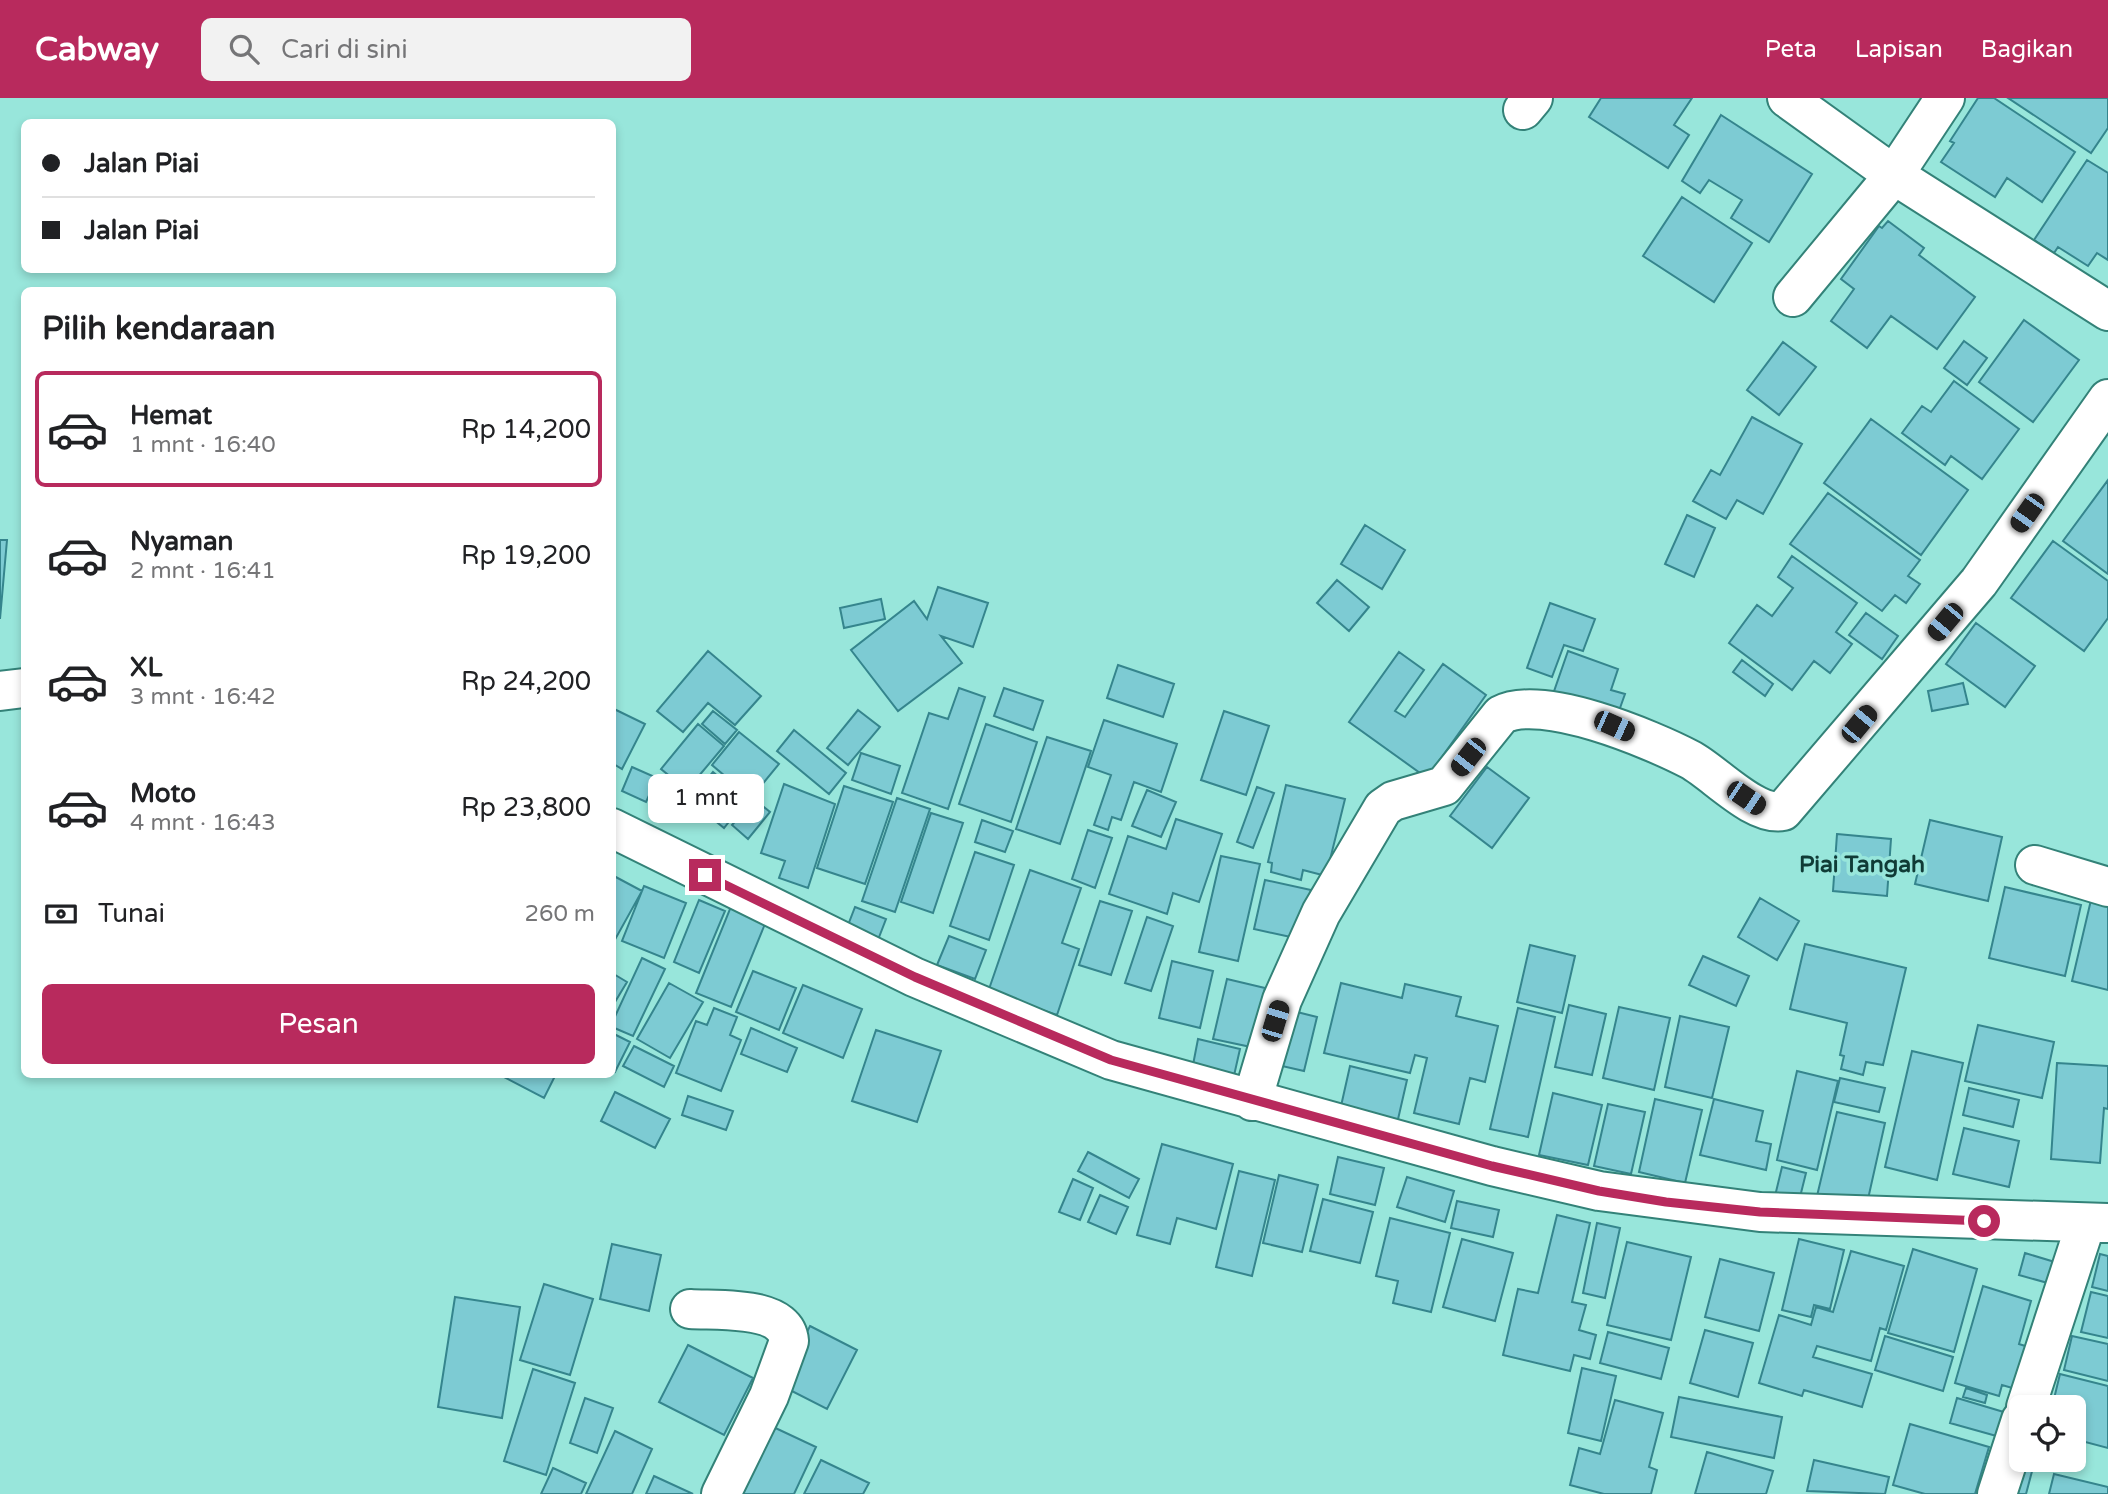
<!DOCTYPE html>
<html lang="id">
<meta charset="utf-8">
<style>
body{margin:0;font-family:"Varela Round",sans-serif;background:#f2f2f2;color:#202124;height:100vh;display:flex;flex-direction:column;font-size:26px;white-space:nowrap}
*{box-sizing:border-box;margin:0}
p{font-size:23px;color:#757577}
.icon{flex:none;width:38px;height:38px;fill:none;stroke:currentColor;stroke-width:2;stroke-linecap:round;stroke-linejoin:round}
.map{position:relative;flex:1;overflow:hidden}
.side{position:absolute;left:21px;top:189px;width:595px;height:791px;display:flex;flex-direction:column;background:#fff;border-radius:10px;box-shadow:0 4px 10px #0003}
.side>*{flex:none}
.banner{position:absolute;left:21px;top:21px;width:595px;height:154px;border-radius:10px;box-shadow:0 4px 10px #0003;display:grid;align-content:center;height:154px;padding:0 21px;background:#fff}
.controls{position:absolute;left:2009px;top:1297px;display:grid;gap:14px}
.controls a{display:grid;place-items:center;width:77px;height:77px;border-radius:10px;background:#fff;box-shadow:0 4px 10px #0003;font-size:35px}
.end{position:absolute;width:32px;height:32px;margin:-16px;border:9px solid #b82a5d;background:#fff;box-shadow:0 0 0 4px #fff}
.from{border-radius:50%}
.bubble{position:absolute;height:49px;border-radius:10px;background:#fff;box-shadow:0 4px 10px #0003;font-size:23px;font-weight:600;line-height:49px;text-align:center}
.car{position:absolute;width:21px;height:42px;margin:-21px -10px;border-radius:9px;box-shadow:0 0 5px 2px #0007;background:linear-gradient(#222 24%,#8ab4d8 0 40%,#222 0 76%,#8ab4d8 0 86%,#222 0)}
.banner b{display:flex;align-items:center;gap:24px;height:66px;font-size:26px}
.banner b+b{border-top:2px solid #e0e0e0}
.banner i{width:18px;height:18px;background:#202124}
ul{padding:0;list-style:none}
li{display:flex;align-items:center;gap:21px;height:116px;margin:0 14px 10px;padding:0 7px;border:4px solid transparent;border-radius:10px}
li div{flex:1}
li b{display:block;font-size:26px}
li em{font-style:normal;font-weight:600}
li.current{border-color:#b82a5d}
li>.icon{width:63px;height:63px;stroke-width:1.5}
h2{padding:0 21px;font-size:32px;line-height:84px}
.pay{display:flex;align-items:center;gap:18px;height:77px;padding:0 21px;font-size:26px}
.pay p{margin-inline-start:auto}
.action{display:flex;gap:14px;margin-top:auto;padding:14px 21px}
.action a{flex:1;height:80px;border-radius:10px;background:#b82a5d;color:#fff;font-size:28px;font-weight:600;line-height:80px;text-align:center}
header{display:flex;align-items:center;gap:42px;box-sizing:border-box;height:98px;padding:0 35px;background:#b82a5d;color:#fff}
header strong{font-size:33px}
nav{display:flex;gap:38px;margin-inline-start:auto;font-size:24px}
.search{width:490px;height:63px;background:#f2f2f2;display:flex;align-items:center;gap:18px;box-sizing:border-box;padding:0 24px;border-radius:10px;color:#757577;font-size:26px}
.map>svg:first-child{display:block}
</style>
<header>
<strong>Cabway</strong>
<div class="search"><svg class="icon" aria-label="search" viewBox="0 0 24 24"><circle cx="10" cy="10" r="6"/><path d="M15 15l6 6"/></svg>Cari di sini</div>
<nav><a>Peta</a><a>Lapisan</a><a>Bagikan</a></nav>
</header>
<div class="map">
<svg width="2108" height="1396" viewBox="0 0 2108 1396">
<rect width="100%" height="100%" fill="#98e6db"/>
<path fill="#7dcbd3" stroke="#35858d" stroke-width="2" d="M1601,0H1692L1674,27L1689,37L1668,70L1589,19Z
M1978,0H1994L2075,54L2042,104L2007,80L1995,99L1941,64L1954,45L1950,43Z
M2008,0H2108V30L2091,55Z
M1721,17L1812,76L1769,144L1731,120L1742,102L1709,82L1700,95L1682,83Z
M2087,62L2108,75V162L2097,155L2088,168L2058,149L2054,155L2034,142Z
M1682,99L1752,145L1714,204L1643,158Z
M1888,123L1924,150L1919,157L1975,199L1937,251L1891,218L1867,250L1831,223L1854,191L1841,181L1879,128L1882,130Z
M2024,222L2079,262L2033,324L1979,284Z
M1964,243L1987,260L1967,287L1944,270Z
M1783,244L1816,269L1779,317L1747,292Z
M1954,283L2019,331L1982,381L1951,358L1945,367L1902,335L1922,308L1931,314Z
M1752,319L1802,346L1763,416L1737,402L1726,421L1693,403L1711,372L1720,377Z
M1871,321L1968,392L1921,457L1824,385Z
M2108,382V476L2063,443Z
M1828,395L1920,462L1908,478L1920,486L1906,505L1895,497L1882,513L1790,446Z
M1687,417L1715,430L1694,479L1665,466Z
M1365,427L1405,452L1382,491L1341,466Z
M0,442H7L0,521Z
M2053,443L2108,483V520L2084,553L2011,500Z
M1792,458L1857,505L1836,534L1852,546L1830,575L1814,563L1792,592L1729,545L1757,507L1772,518L1793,490L1778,479Z
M1337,482L1369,509L1349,533L1317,505Z
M938,489L988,505L973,549L941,538L962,565L898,613L851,552L914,503L927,521Z
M881,501L885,521L844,530L840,510Z
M1550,505L1595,521L1583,553L1564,547L1552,579L1527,570Z
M1866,515L1898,538L1882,561L1849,537Z
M1976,525L2035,568L2005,609L1946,566Z
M708,553L761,598L735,627L708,605L683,634L657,613Z
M1568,553L1618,571L1611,592L1625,596L1615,624L1551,602Z
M1399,554L1424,572L1395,613L1405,619L1443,566L1486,597L1427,680L1349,624Z
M1742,562L1773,586L1765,598L1733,574Z
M1118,567L1174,586L1163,619L1107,600Z
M1963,585L1968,606L1932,613L1928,593Z
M959,590L985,599L948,711L902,695L929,615L948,621Z
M1004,590L1043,603L1033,632L994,618Z
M612,610L645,626L622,671L612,665Z
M858,612L880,629L848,667L827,650Z
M713,613L737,632L725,646L702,626Z
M1224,613L1269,628L1246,697L1201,682Z
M1104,622L1177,646L1161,694L1134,684L1121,722L1112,719L1108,732L1094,727L1111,677L1088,669Z
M698,626L724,648L687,692L661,671Z
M986,626L1037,644L1011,724L959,706Z
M794,632L846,675L829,696L777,653Z
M739,634L779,666L751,700L712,667Z
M1047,639L1091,653L1060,746L1016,731Z
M861,655L900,668L891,696L852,682Z
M632,669L657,680L646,704L622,693Z
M1487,669L1529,700L1492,750L1450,718Z
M713,674L746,702L724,730L690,702Z
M784,686L835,706L808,790L779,780L785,763L761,755Z
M1286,687L1345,701L1326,778L1303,772L1301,782L1271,774L1272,765L1268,764Z
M844,688L893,704L865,786L817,770Z
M1257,689L1274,695L1253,750L1237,744Z
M1147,692L1176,704L1161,739L1132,728Z
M897,700L930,711L895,814L862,803Z
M754,701L770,714L748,741L732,727Z
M931,715L963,725L933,815L901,804Z
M1176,721L1222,736L1199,804L1173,795L1167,816L1109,796L1128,738L1166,751Z
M982,722L1013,733L1005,754L975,744Z
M1930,722L2002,739L1988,803L1915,786Z
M1088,732L1112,740L1095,790L1072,781Z
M1837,736L1891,741L1887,798L1833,793Z
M975,754L1014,767L989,842L950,828Z
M1221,758L1260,766L1238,863L1199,854Z
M1030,772L1081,790L1062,845L1079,851L1057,917L988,894Z
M612,777L642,793L612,847Z
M1265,782L1311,792L1300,841L1254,831Z
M644,788L686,805L664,860L622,843Z
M2005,789L2081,807L2065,878L1989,860Z
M1760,800L1799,823L1777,862L1738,839Z
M699,802L725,813L699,875L674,864Z
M2091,802L2108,806V892L2072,883Z
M1100,803L1132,813L1111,877L1079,867Z
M732,806L767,821L731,909L696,895Z
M855,809L886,821L876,847L845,835Z
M1147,819L1173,828L1151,893L1125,885Z
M949,838L986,852L975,881L937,867Z
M1805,846L1906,870L1883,967L1866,964L1863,977L1841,971L1844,958L1840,957L1847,925L1790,911Z
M1530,847L1575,858L1562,915L1517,904Z
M1703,858L1749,878L1736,908L1689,887Z
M642,860L665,871L633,938L612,929V925Z
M1172,863L1213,873L1200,930L1159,920Z
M753,873L796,890L779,932L736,914Z
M612,875L627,884L612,909Z
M1227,881L1265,890L1251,949L1213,941Z
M669,885L703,904L670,960L637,941Z
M1341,885L1402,900L1405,886L1461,899L1456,918L1498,928L1485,984L1470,980L1459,1026L1414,1015L1427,960L1415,957L1410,975L1324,955Z
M803,887L862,911L843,960L783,935Z
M1569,907L1606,916L1592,977L1555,969Z
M1619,909L1670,920L1654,992L1603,980Z
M714,910L737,919L730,937L741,942L721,993L676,975L696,923L707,927Z
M1281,910L1317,919L1304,973L1269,965Z
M1518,910L1555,919L1528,1039L1490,1031Z
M1680,918L1729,929L1712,1000L1665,989Z
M1978,927L2054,944L2042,1000L1965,983Z
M751,930L797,950L787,974L741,956Z
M876,932L941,953L917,1024L852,1003Z
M612,935L630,944L615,974L612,973Z
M1198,941L1240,951L1233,982L1192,972Z
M634,948L674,968L664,989L623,968Z
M1912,953L1963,965L1937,1082L1885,1069Z
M2057,965L2108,968V1011L2104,1010L2100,1065L2051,1061Z
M1350,968L1407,982L1396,1030L1339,1017Z
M1797,973L1838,983L1817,1072L1777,1062Z
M505,976H556L544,1000L504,979Z
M1840,980L1885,990L1879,1014L1834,1004Z
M1969,990L2019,1002L2013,1029L1963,1017Z
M615,994L670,1021L655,1050L601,1023Z
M1553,995L1602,1007L1588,1067L1539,1057Z
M688,998L733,1013L726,1032L682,1017Z
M1655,1001L1702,1012L1685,1085L1639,1074Z
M1714,1001L1763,1013L1756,1043L1771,1046L1766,1072L1700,1057Z
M1608,1006L1645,1014L1631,1076L1594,1068Z
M1837,1014L1885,1025L1866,1110L1817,1098Z
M1964,1030L2019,1043L2009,1089L1953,1076Z
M1162,1046L1233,1066L1216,1131L1177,1120L1170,1146L1137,1137Z
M1088,1054L1139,1081L1129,1100L1078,1073Z
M1338,1059L1384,1070L1375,1107L1330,1096Z
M1782,1069L1806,1075L1799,1103L1775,1098Z
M1239,1073L1275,1082L1252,1178L1216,1169Z
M1279,1077L1318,1087L1302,1154L1263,1145Z
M1407,1079L1454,1093L1445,1124L1397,1109Z
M1073,1081L1093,1090L1080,1122L1059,1114Z
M1100,1097L1128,1109L1116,1136L1088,1124Z
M1323,1101L1373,1114L1360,1165L1310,1153Z
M1457,1103L1499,1112L1493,1139L1451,1130Z
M1557,1117L1590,1125L1572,1204L1586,1207L1579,1232L1596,1237L1590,1261L1574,1257L1570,1273L1503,1257L1518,1191L1538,1195Z
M1390,1120L1450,1135L1431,1214L1393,1205L1398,1183L1376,1178Z
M1597,1125L1620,1130L1605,1200L1583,1195Z
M1462,1141L1513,1155L1495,1223L1443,1209Z
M1799,1141L1844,1152L1830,1211L1814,1207L1811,1219L1782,1212Z
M1627,1144L1691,1159L1671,1242L1607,1227Z
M612,1146L661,1157L649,1213L600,1201Z
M1913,1151L1977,1171L1954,1254L1888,1235Z
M1851,1153L1904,1168L1886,1232L1880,1230L1871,1263L1817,1248L1813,1259L1872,1276L1862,1309L1804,1292L1802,1298L1759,1285L1779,1217L1811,1227L1816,1209L1833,1214Z
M2025,1155L2068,1168L2062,1189L2019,1177Z
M2100,1156L2108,1158V1193L2092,1189Z
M1720,1161L1774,1175L1759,1233L1705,1219Z
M544,1186L593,1201L570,1277L520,1262Z
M1983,1188L2031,1203L2019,1246L2038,1252L2026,1294L2002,1287L1999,1298L1955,1285Z
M2091,1194L2108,1198V1240L2081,1234Z
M455,1199L520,1209L502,1320L438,1309Z
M810,1228L857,1252L827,1311L780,1287Z
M1705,1232L1753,1245L1738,1299L1690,1285Z
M1608,1234L1669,1250L1661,1281L1600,1265Z
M1885,1238L1953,1259L1943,1293L1875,1272Z
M2072,1238L2108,1246V1283L2064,1272Z
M688,1247L753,1280L724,1337L659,1304Z
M1582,1270L1616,1278L1601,1343L1568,1335Z
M533,1271L575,1285L546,1377L504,1363Z
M2060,1276L2108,1288V1350L2074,1341V1309H2052Z
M1966,1290L1987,1297L1985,1305L1963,1299Z
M1679,1299L1782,1319L1774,1360L1671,1339Z
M585,1300L613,1310L597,1355L570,1345Z
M1957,1300L2007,1315L2000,1339L1950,1325Z
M1615,1302L1663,1315L1649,1369L1657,1372L1651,1396H1604L1570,1387L1579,1350L1600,1356Z
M1910,1326L1989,1349L1975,1396H1925L1893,1387Z
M769,1327L816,1349L794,1396H743L738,1394Z
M615,1333L652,1351L632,1396H586Z
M1707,1354L1773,1373L1766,1396H1695Z
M821,1362L869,1385L863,1396H804Z
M1814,1362L1889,1379L1885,1396L1807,1393Z
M2021,1362H2035L2026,1396H2010Z
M553,1370L586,1385L581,1396H541Z
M2054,1376L2108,1389V1396H2049Z
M654,1378L693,1396H646Z"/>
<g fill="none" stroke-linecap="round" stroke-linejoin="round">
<g stroke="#338278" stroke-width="42">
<path id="minor" d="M1787,0L1894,77L2108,213
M1523,12L1533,0
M1793,199L1894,77L1945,0
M0,593L24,590
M612,730L914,879L1111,962L1492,1068L1599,1093L1760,1114L2108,1125
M2035,767L2108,789
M1252,1003L1282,902L1321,815L1383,710L1393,703L1444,688L1501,617C1541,595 1651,641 1691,662C1716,676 1755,719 1783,713L1979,484L2108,301
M690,1211C718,1213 786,1207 789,1243L769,1298L721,1396
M2026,1309L2086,1125
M1997,1396L2021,1322"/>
</g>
<use href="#minor" stroke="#fff" stroke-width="38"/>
</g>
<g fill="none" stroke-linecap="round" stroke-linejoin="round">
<path stroke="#b82a5d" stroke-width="9" d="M705,777L915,879L1111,962L1492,1068L1599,1093L1666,1104L1760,1114L1984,1123"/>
</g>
<g text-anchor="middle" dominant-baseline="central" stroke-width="7" stroke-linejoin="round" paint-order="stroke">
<g font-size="23" font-weight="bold" fill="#103b36" stroke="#98e6db">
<text x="1862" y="767">Piai Tangah</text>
</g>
</g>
</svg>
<div class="controls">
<a><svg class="icon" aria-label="locate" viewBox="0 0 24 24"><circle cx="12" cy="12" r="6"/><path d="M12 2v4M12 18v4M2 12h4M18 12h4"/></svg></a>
</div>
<i class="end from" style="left:1984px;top:1123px"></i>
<i class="end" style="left:705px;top:777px"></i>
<div class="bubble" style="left:648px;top:676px;width:116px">1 mnt</div>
<i class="car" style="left:2027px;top:415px;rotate:215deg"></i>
<i class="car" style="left:1945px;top:524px;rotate:220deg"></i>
<i class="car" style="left:1859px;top:626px;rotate:40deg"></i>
<i class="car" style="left:1614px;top:628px;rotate:114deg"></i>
<i class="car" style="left:1468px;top:659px;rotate:218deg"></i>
<i class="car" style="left:1746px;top:700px;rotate:124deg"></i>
<i class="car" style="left:1275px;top:923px;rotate:17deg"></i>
<div class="banner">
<b><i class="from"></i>Jalan Piai</b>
<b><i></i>Jalan Piai</b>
</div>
<section class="side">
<h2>Pilih kendaraan</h2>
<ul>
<li class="current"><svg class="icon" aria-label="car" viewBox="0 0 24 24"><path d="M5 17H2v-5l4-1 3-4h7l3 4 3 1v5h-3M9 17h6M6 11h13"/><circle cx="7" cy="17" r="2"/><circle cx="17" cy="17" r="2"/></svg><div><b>Hemat</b><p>1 mnt · 16:40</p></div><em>Rp 14,200</em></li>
<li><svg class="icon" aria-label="car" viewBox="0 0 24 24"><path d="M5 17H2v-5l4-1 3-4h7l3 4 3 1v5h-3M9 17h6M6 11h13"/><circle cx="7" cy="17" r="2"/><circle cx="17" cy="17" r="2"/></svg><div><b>Nyaman</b><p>2 mnt · 16:41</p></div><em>Rp 19,200</em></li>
<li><svg class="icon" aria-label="car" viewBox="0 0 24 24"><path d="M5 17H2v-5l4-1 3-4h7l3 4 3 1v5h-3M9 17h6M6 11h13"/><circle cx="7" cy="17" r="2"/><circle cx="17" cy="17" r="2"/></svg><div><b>XL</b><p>3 mnt · 16:42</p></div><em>Rp 24,200</em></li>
<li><svg class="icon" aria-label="car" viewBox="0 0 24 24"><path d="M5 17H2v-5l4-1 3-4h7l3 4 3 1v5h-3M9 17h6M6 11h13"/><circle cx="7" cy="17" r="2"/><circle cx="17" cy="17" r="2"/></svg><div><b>Moto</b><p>4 mnt · 16:43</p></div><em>Rp 23,800</em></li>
</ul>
<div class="pay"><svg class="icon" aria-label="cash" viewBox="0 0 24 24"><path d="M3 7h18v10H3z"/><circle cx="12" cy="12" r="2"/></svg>Tunai<p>260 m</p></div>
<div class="action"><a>Pesan</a></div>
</section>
</div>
